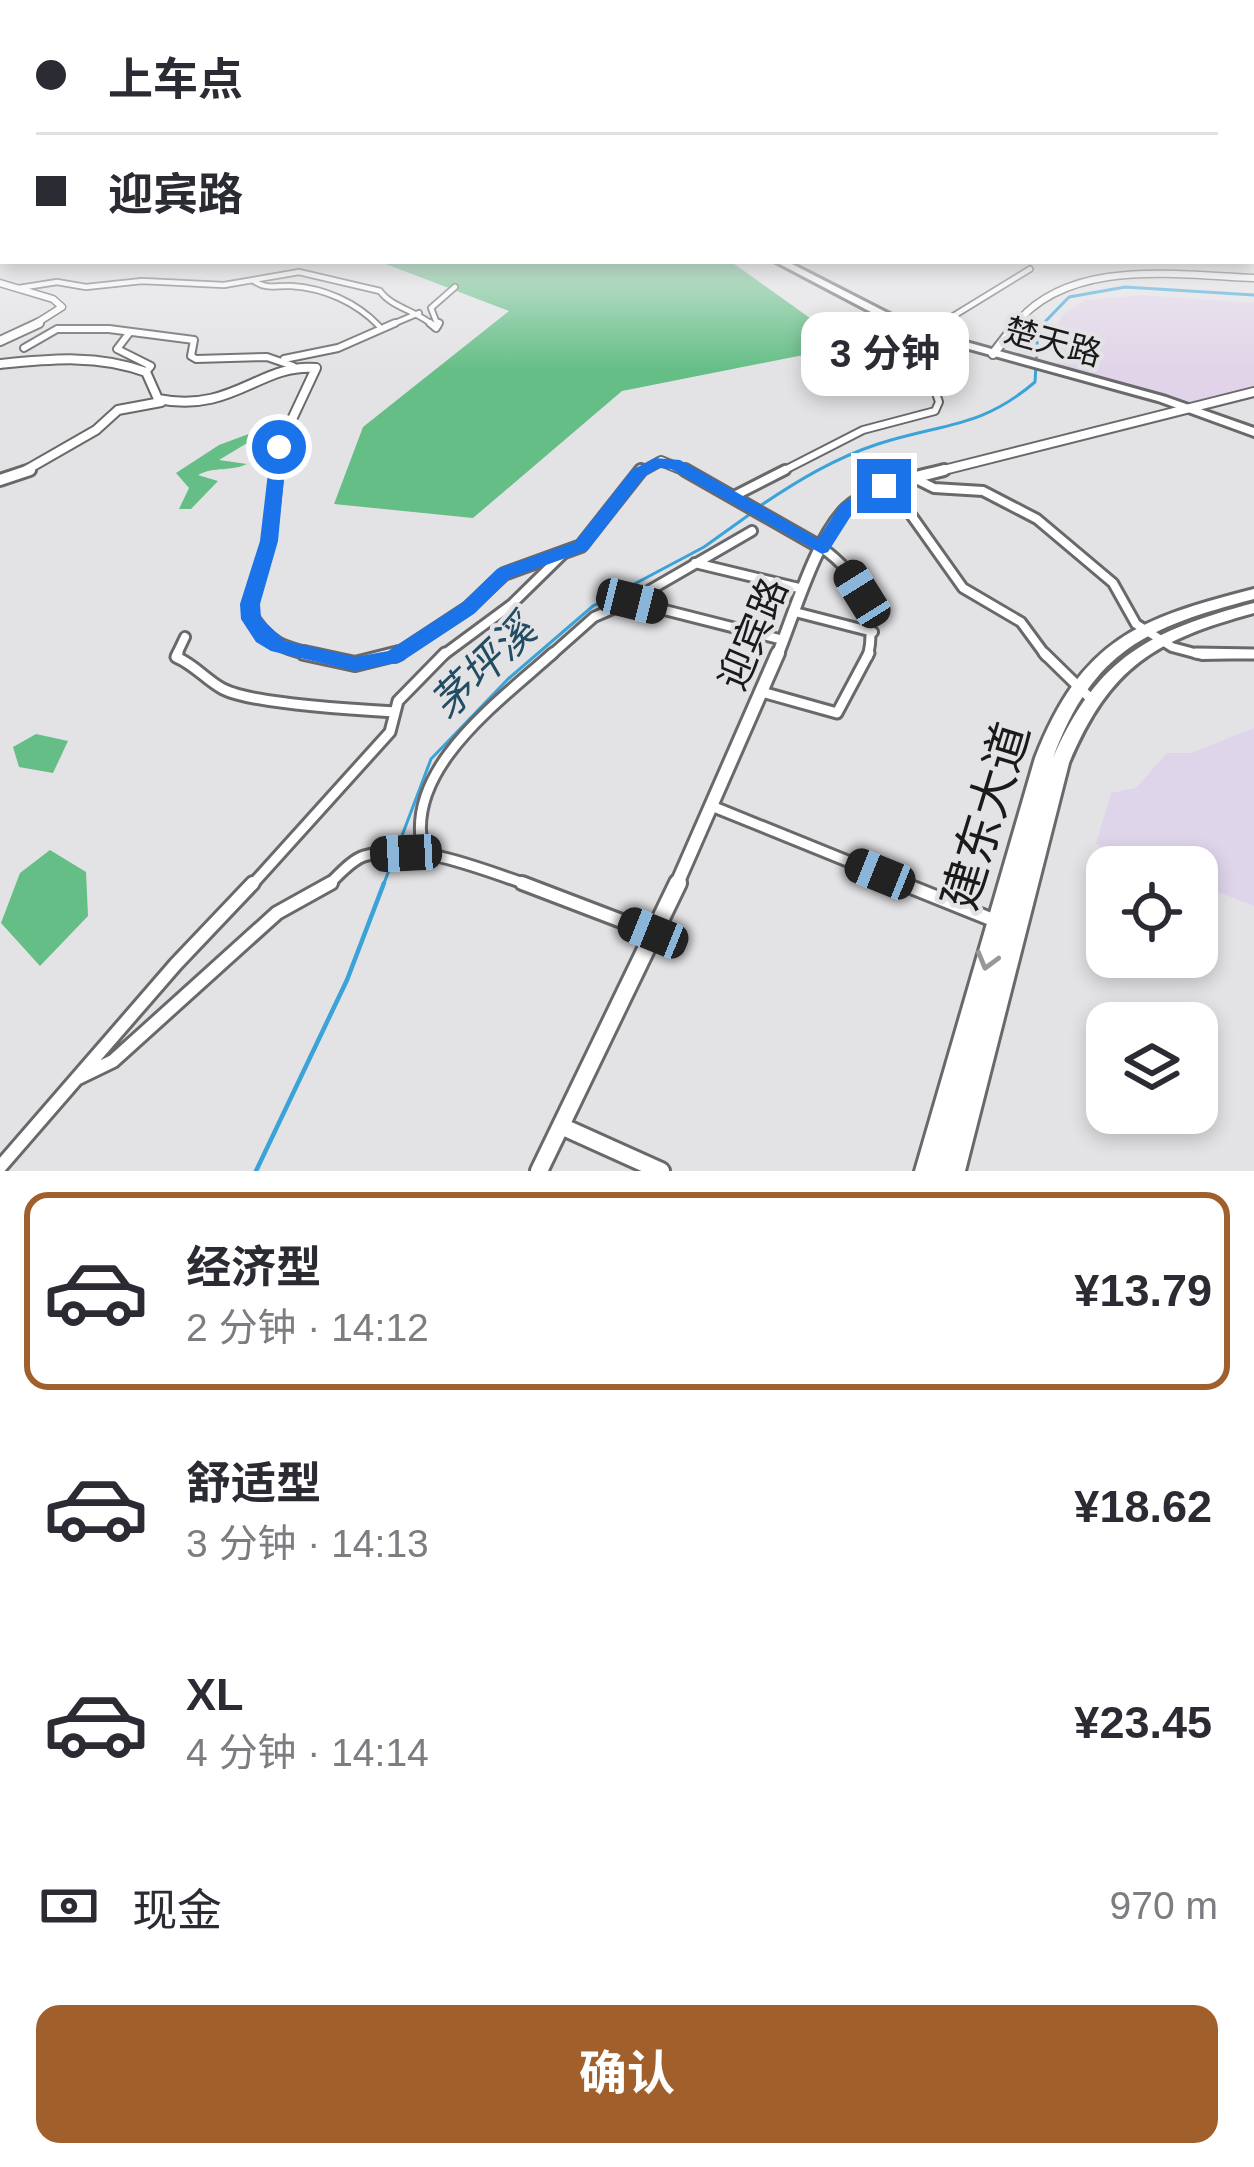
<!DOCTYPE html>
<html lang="zh">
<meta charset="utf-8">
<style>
body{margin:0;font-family:Helvetica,"Noto Sans SC",sans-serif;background:#f2f2f3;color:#2b2b33;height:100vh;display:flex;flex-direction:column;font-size:45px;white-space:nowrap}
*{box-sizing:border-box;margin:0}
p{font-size:39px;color:#7c7c81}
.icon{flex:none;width:66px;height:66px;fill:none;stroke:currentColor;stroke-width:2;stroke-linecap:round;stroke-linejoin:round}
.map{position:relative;height:1171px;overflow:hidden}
.details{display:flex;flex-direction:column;background:#fff;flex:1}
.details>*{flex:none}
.top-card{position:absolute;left:0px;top:0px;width:1254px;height:264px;box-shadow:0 6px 18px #0003;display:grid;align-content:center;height:264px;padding:0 36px;background:#fff}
.tools{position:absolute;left:1086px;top:846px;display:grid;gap:24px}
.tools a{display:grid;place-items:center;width:132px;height:132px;border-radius:24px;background:#fff;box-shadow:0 6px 18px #0003;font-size:60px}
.end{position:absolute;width:54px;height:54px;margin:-27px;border:15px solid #1a73e8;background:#fff;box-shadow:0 0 0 6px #fff}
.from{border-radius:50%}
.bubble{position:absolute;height:84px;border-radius:24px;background:#fff;box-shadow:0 6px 18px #0003;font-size:39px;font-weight:700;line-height:84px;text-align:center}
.car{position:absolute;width:36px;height:72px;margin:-36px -18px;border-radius:15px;box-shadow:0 0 9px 3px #0007;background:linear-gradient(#222 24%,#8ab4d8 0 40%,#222 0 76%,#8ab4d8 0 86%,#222 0)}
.top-card b{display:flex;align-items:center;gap:42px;height:114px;font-size:45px}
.top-card b+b{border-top:3px solid #e1e1e2}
.top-card i{width:30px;height:30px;background:#2b2b33}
ul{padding:21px 0 0;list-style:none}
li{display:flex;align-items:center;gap:36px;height:198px;margin:0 24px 18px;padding:0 12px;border:6px solid transparent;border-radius:24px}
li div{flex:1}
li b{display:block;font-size:45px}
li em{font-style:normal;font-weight:700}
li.on{border-color:#a15f2c}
li>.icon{width:108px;height:108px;stroke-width:1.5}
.pay{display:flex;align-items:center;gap:30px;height:132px;padding:0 36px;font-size:45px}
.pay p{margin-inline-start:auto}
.action{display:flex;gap:24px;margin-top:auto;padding:24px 36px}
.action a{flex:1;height:138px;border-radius:24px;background:#a15f2c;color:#fff;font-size:48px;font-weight:700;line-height:138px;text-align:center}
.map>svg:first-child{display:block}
</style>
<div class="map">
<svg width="1254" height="1171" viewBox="0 0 1254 1171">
<rect width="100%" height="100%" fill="#e3e3e6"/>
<path fill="#e1d4e8" d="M1142,295L1254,303V391L1184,404L1059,369L1053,330L1064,314L1085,300Z"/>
<path fill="#ded5ea" d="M1254,728V906L1197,884V867H1155L1096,844L1111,793L1136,788L1167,753H1191Z"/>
<path fill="#64be85" d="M378,261H730L849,346L622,391L473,518L334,504L363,427L509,311Z
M259,430L264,433L219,460L247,464C230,472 215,466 198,475L218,481L191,509H179L189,488L176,473L219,445Z
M36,734L68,741L53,773L19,767L13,747Z
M50,850L86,872L88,916L40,966L1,923L20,873Z"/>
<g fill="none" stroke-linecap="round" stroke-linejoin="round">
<path stroke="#3ba3d7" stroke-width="3" d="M760,506C797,481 835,458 878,444C942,423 980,429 1035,382L1038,329L1069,297L1125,287L1254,295
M383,886L431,759L508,679L593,606L704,547L753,512"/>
<path stroke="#3ba3d7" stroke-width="4.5" d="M256,1171L347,980L384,883"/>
<g stroke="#69696c" stroke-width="8">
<path id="street-far4" d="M254,281C267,290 276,285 291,286C324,288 356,302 379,326
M19,288L57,282L86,287L142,281L224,285L299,272L380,291C391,307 417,311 434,326
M388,326L419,313
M438,326L431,308L455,287
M937,326L1030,269"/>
</g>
<g stroke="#69696c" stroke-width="10">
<path id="street-far3" d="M430,323L436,328L439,323
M130,332L117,349L151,366L146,372
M924,334L942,323
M24,348L57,329H109L194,340L191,356L196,359L267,357L293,366
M284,359L338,348L395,323
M779,473L863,430L935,411L939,402L928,370L940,339"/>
</g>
<g stroke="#69696c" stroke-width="14">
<path id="street-far2" d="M914,478L934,488L983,491L1037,519L1113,583L1136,624L1172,647L1202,655L1254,654
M734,496L785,470
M909,512L963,588L1021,622L1046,656
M822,548C858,573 878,612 868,656
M695,563L803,589
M633,602L783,640
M795,612L873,632
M176,656L185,637
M442,656L511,605L562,555
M550,656L594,617L631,601L752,531"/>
</g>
<g stroke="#69696c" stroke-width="15">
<path id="street-far1" d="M178,653L176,657C195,665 206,680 223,689C252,704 359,710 395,712
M1044,653L1091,699
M1196,653L1254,654
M762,692L837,713L869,653
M714,807L909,886
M424,853C400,771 500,701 553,653
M251,886L390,732L398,701L445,653
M327,886C337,877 351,860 364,856C417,840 482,870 532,886"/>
</g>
<g stroke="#69696c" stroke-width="18">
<path id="street" d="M522,883L653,933
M901,883L998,922
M78,1078L113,1061L277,913L331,883
M0,1167L176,964L253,883"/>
</g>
<g stroke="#69696c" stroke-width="9">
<path id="secondary-far4" d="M0,283L53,299L62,307L32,326
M1014,326C1068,257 1177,275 1254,278"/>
</g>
<g stroke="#69696c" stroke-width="12">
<path id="secondary-far3" d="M0,341L39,323
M993,354L1017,323
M0,364C50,359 98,354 146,372L158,399C233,414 260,363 316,368L279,447L276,473
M21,473L96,430L118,410L161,402
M639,473L661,461L690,473
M932,473L1254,392"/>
</g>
<g stroke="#69696c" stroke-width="16">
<path id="secondary-far2" d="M277,470L269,541L249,611C266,643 284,649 319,656
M685,470L822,548
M0,480L30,470
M395,656L468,608L504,574L581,546L641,470
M777,656C794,615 815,540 846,509C870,486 914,478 944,470"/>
</g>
<g stroke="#69696c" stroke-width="18">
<path id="secondary-far1" d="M304,653L355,664L399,653
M676,886L778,653"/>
</g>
<g stroke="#69696c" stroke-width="22">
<path id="secondary" d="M561,1126L661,1171
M539,1171L678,883"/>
</g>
<g stroke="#69696c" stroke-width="6">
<path id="highway" d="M774,261H786L919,329L1166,397L1254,428V436L1158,401L911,333Z
M1254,589V599C1147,627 1093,650 1053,758C1098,656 1150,631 1254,603V613C1155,640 1110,666 1069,763L965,1171H915L1035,758C1082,639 1137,619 1254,589Z"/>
</g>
<use href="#street-far4" stroke="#fff" stroke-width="4.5"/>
<use href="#street-far3" stroke="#fff" stroke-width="6"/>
<use href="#street-far2" stroke="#fff" stroke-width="8"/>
<use href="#street-far1" stroke="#fff" stroke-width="9"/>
<use href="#street" stroke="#fff" stroke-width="12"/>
<use href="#secondary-far4" stroke="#fff" stroke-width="6"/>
<use href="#secondary-far3" stroke="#fff" stroke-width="8"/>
<use href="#secondary-far2" stroke="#fff" stroke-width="10"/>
<use href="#secondary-far1" stroke="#fff" stroke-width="12"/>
<use href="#secondary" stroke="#fff" stroke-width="16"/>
<use href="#highway" fill="#fff" fill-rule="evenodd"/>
</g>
<defs><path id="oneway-chevron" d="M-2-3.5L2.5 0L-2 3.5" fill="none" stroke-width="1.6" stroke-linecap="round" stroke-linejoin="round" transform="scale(3)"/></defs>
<use stroke="#989898" href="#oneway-chevron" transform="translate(987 961) rotate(106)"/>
<linearGradient id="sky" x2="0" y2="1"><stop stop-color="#63ade1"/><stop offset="0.56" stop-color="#f2f2f4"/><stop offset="1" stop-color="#f2f2f4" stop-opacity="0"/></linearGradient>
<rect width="1254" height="371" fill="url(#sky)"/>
<path fill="#1a73e8" d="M279,442L287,447L278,541L260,604L261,618L285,641L355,657L388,651L461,604L497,569L575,542L632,470L655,458L680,460L818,539L841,504L878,483L893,486L854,511L828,552L822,554L671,469L659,468L644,477L588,550L510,578L475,613L401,662L355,671L271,651L256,642L241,619L240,604L260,541L271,447Z"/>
<g text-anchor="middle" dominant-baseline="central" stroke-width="9" stroke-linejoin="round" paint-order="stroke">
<g font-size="33" fill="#1a1a1b" stroke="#e3e3e6">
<text transform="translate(1053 342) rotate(15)">楚天路</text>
</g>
<g font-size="39" fill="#1a1a1b" stroke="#e3e3e6">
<text transform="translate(753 634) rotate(-67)">迎宾路</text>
</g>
<g font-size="42" font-style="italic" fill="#224c62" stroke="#e3e3e6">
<text transform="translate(483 667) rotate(-44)">茅坪溪</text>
</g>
<g font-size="48" fill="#1a1a1b" stroke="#e3e3e6">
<text transform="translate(986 816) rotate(-73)">建东大道</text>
</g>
</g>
</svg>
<div class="tools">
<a><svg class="icon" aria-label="locate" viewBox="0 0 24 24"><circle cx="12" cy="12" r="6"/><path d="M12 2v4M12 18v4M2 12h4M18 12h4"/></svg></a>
<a><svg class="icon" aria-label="layers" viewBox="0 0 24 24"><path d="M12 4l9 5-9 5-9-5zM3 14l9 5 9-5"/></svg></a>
</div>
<i class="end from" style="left:279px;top:447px"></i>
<i class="end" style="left:884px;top:486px"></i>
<div class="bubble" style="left:801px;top:312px;width:168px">3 分钟</div>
<i class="car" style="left:862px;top:594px;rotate:328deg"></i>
<i class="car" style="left:632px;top:601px;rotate:104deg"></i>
<i class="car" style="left:406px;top:853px;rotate:267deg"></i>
<i class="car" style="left:880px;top:874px;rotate:292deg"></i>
<i class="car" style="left:653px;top:933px;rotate:292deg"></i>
<div class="top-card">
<b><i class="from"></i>上车点</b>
<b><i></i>迎宾路</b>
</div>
</div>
<section class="details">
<ul>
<li class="on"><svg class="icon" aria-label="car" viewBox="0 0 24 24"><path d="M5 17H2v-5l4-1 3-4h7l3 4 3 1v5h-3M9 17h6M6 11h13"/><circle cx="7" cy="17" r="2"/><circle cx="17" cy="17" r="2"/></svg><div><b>经济型</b><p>2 分钟 · 14:12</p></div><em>¥13.79</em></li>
<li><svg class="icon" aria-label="car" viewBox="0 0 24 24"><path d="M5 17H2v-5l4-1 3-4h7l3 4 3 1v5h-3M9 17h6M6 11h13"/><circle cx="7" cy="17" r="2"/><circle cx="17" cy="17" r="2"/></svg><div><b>舒适型</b><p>3 分钟 · 14:13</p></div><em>¥18.62</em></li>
<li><svg class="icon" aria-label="car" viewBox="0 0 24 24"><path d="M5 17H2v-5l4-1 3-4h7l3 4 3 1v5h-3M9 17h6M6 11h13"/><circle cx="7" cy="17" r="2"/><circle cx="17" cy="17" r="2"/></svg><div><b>XL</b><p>4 分钟 · 14:14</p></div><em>¥23.45</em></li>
</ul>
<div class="pay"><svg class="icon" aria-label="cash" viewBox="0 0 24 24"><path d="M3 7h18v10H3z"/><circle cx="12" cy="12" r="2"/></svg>现金<p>970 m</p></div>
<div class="action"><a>确认</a></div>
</section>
